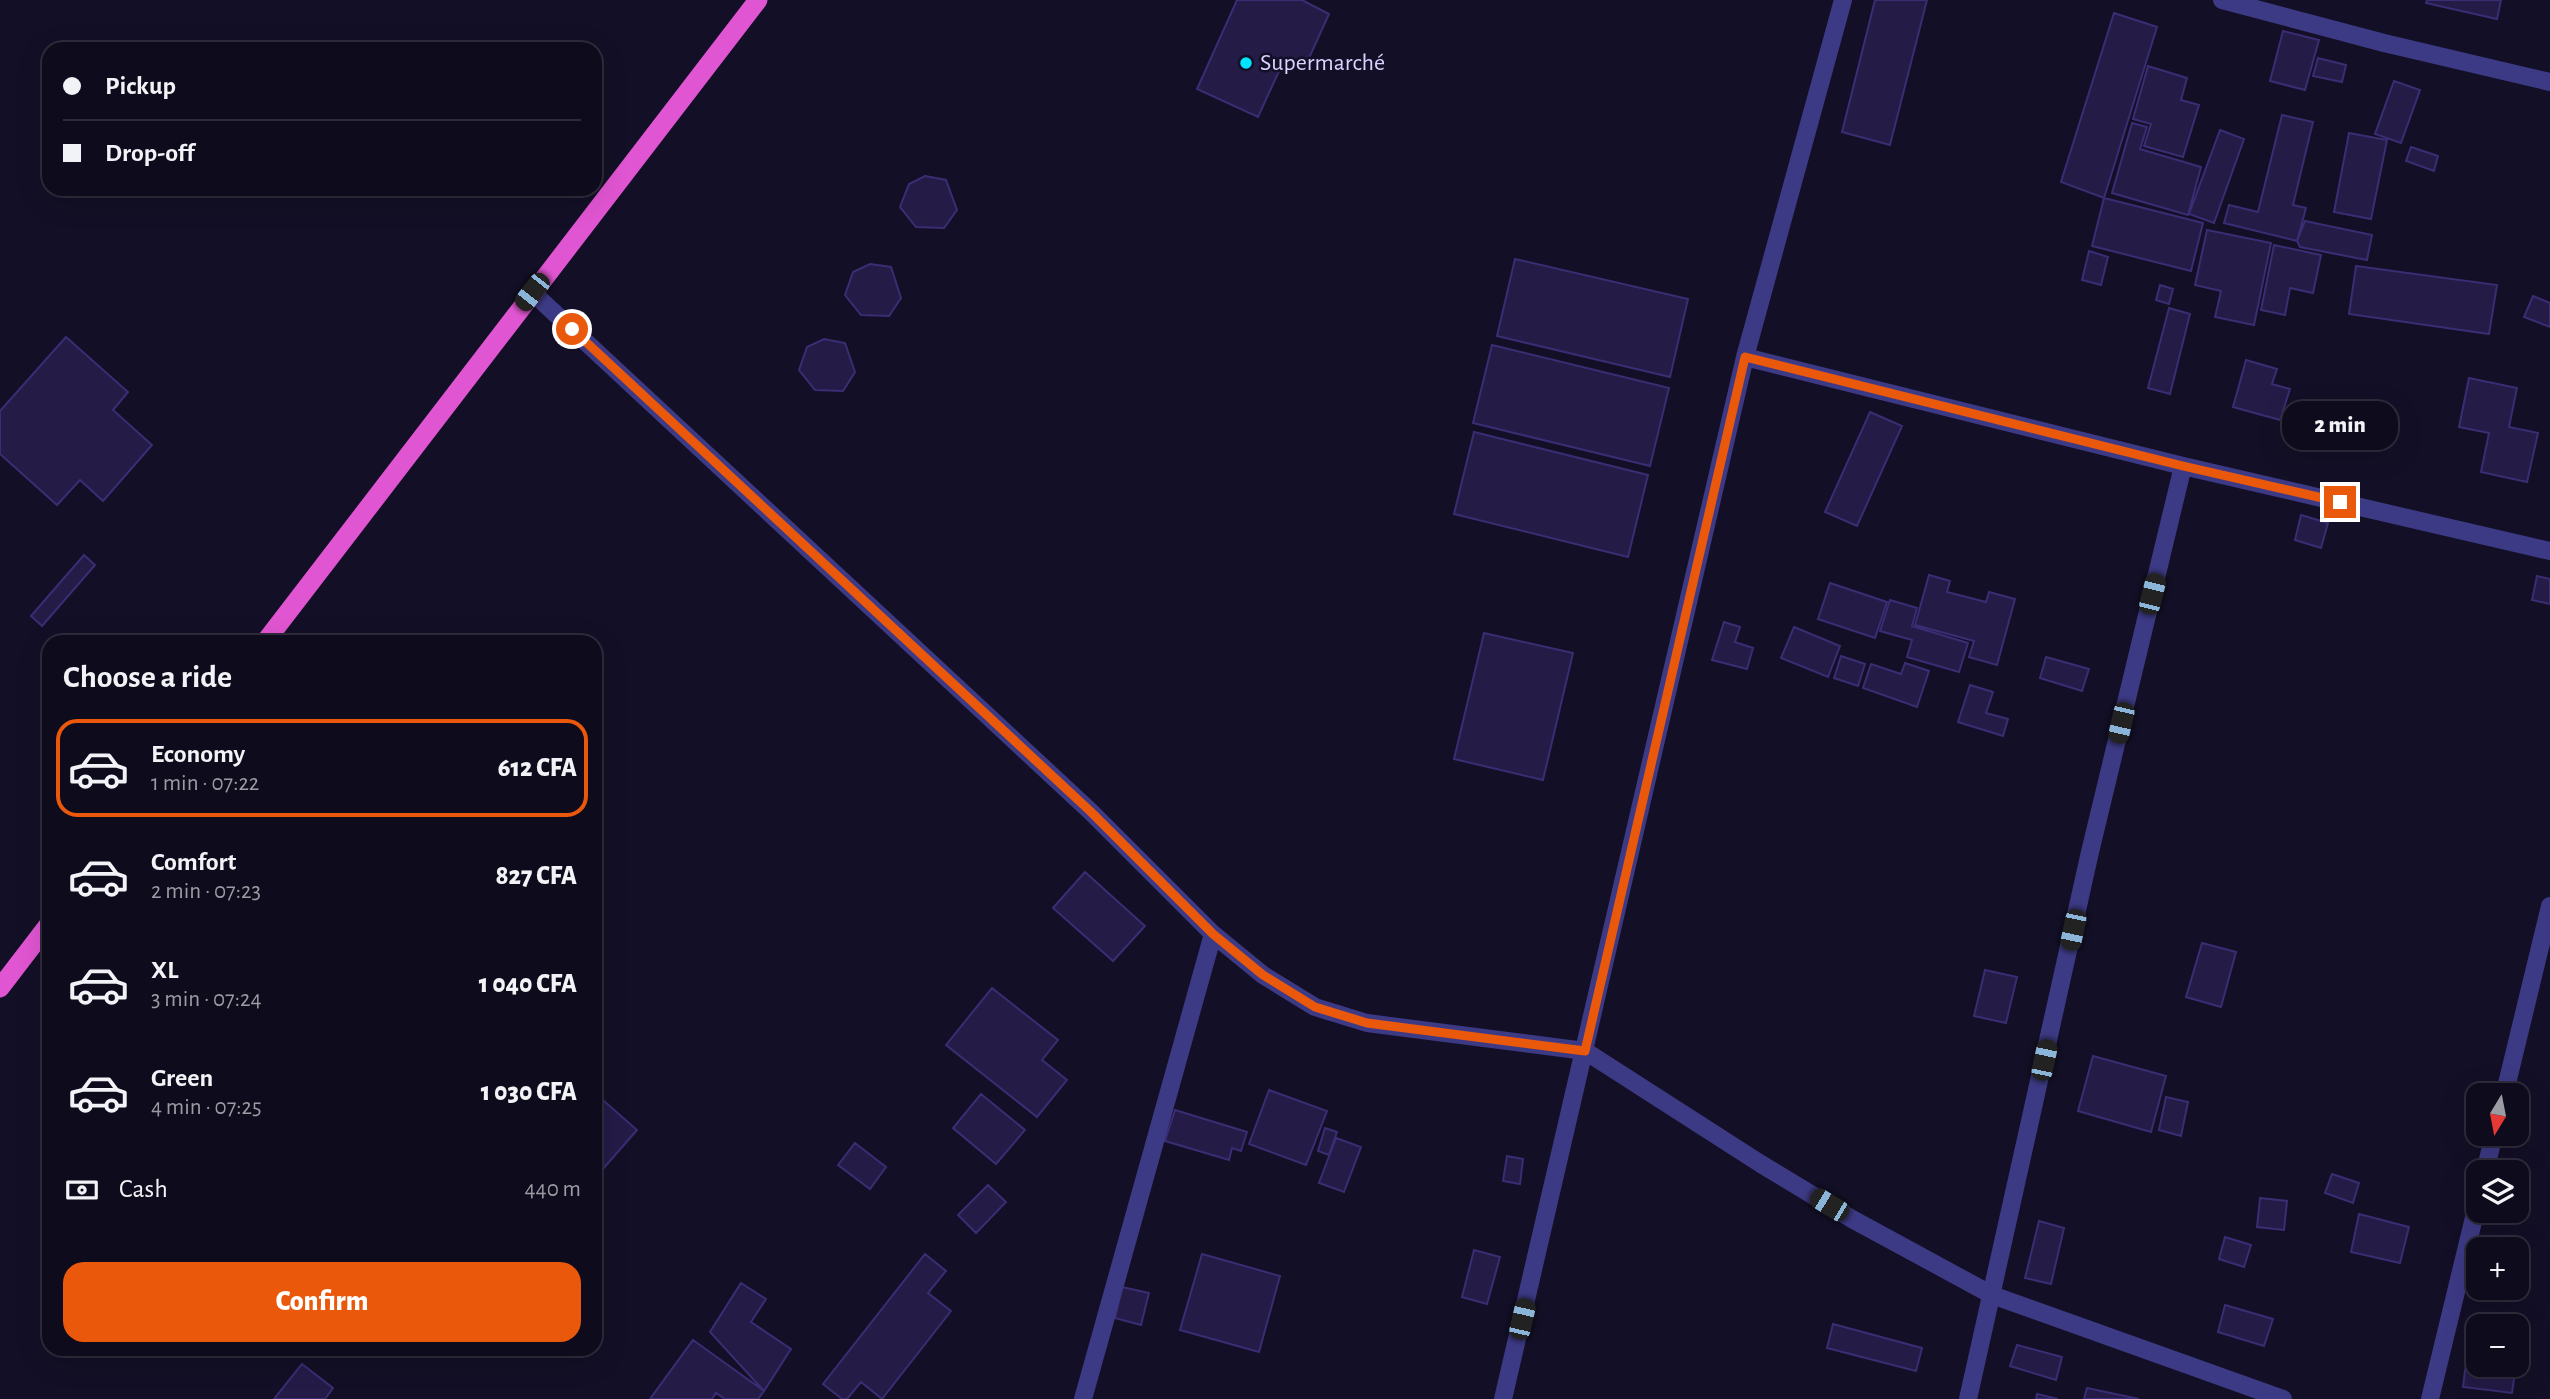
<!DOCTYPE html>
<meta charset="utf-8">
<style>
body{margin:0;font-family:"Alegreya Sans",sans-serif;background:#1c1929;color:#f1f3f6;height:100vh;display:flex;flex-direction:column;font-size:26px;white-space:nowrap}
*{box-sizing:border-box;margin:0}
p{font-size:23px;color:#9b9ba3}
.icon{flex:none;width:38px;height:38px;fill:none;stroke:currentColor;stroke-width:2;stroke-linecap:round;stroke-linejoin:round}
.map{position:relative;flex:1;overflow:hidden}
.side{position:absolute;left:42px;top:635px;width:560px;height:721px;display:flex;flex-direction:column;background:#0e0b1c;border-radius:21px;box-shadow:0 7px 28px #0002,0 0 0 2px #2e2b3b}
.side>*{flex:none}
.guide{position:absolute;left:42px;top:42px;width:560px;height:154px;border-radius:21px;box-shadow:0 7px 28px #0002,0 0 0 2px #2e2b3b;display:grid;align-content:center;height:154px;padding:0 21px;background:#0e0b1c}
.needle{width:46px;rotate:190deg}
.buttons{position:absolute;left:2466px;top:1083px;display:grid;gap:14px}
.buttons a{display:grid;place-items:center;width:63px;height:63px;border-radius:14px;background:#0e0b1c;box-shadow:0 7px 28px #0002,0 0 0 2px #2e2b3b;font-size:35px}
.end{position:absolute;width:32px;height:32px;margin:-16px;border:9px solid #ea580c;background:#fff;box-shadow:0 0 0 4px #fff}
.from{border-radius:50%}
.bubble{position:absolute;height:49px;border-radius:21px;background:#0e0b1c;box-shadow:0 7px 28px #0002,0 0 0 2px #2e2b3b;font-size:23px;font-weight:800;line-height:49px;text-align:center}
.car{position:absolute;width:21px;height:42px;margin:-21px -10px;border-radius:9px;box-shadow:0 0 5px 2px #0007;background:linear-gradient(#222 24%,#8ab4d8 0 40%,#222 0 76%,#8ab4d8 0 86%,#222 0)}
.guide b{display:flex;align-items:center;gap:24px;height:66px;font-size:26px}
.guide b+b{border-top:2px solid #2e2b3b}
.guide i{width:18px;height:18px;background:#f1f3f6}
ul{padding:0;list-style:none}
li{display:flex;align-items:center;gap:21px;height:98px;margin:0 14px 10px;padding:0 7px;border:4px solid transparent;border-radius:21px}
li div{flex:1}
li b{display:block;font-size:26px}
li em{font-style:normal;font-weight:800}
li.current{border-color:#ea580c}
li>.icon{width:63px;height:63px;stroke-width:1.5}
h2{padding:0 21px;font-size:32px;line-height:84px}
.pay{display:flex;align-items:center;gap:18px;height:77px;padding:0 21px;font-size:26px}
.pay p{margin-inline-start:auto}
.action{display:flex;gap:14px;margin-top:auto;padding:14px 21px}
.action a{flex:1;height:80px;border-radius:21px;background:#ea580c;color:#fff;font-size:28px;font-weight:800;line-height:80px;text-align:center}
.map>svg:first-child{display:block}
</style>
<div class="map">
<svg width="2550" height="1399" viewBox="0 0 2550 1399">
<rect width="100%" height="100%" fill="#130f26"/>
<path fill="#241b47" stroke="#3b2d73" stroke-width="2" d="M1237,0H1302L1329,14L1305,67L1285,58L1258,117L1197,89Z
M1875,0H1927L1890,145L1842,132Z
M2427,0H2501L2497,19L2426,3Z
M2114,13L2157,27L2104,198L2061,182Z
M2283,31L2319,40L2305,90L2270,81Z
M2318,58L2346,65L2342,82L2313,76Z
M2148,66L2187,78L2181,100L2199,105L2183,157L2144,146L2151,124L2133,119Z
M2394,81L2420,90L2401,143L2375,134Z
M2282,115L2313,122L2293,205L2306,208L2297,241L2224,223L2229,205L2258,212Z
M2132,123L2147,127L2140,149L2201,167L2188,215L2112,193Z
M2220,130L2244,139L2214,223L2189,214Z
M2349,133L2387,140L2371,219L2334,212Z
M2411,147L2438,156L2434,171L2406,161Z
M925,176L946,180L957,210L944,228L916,227L900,207L909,184Z
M2104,198L2203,223L2191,271L2092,246Z
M2305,221L2372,235L2367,260L2300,247L2297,241Z
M2207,230L2271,243L2254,325L2215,317L2221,291L2195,285Z
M2274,245L2321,255L2313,293L2290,288L2285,315L2261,310Z
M2089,251L2108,257L2101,285L2082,280Z
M1515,259L1688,299L1670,377L1497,336Z
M870,264L891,267L901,298L889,316L861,315L845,295L853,272Z
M2356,266L2497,285L2489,334L2349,314Z
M2160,285L2173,289L2169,304L2156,300Z
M2533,296L2550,303V327L2524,317Z
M2169,308L2190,314L2170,394L2148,388Z
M66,337L128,392L113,410L152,445L103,501L80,480L57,505L0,454V411Z
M824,339L845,343L855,372L843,391L815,390L799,370L807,347Z
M1492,345L1669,388L1650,466L1473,423Z
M2246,360L2277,369L2272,384L2290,389L2280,420L2233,407Z
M2469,378L2517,388L2509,427L2538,433L2527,482L2481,472L2489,433L2459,427Z
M1870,412L1902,426L1857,526L1825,512Z
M1474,432L1648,475L1628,557L1454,514Z
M2301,515L2328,523L2321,548L2295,540Z
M84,555L95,565L42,626L31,616Z
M1929,575L1950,581L1947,592L1986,602L1989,592L2015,599L1997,665L1969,657L1974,641L1915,625Z
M2537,576L2550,579V604L2532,600Z
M1830,583L1887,602L1875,638L1818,619Z
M1890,600L1917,608L1912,626L1968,643L1959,672L1907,657L1912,640L1880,631Z
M1724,622L1740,627L1735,642L1753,648L1747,669L1712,660Z
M1794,627L1840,646L1828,677L1781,658Z
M1484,633L1573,653L1543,780L1454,759Z
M1841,656L1865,664L1858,686L1834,678Z
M2046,657L2089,669L2082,691L2040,678Z
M1905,663L1929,671L1917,707L1863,688L1871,664L1901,674Z
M1970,685L1993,692L1986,713L2008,719L2003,736L1958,722Z
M1085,872L1145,926L1113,961L1053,908Z
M2202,943L2236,952L2221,1007L2186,997Z
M1985,970L2017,977L2006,1023L1974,1016Z
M992,988L1058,1040L1042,1060L1067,1080L1037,1117L946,1045Z
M2093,1056L2166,1076L2151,1132L2078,1111Z
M1269,1090L1327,1111L1306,1165L1249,1144Z
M595,1093L637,1130L595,1178Z
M981,1094L1025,1130L996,1164L953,1128Z
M2166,1097L2188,1102L2181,1136L2159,1130Z
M1175,1110L1247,1132L1241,1151L1232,1148L1229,1160L1165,1141Z
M1325,1128L1337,1132L1329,1155L1318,1151Z
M1336,1138L1361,1147L1344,1192L1319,1183Z
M855,1143L886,1167L870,1189L838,1165Z
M1507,1156L1523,1159L1520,1184L1503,1181Z
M2332,1174L2359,1183L2353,1203L2325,1193Z
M988,1185L1006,1202L976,1233L958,1215Z
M2260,1198L2287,1201L2284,1230L2257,1227Z
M2359,1214L2409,1227L2400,1263L2351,1252Z
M2039,1221L2064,1228L2051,1284L2025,1278Z
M2225,1237L2251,1245L2244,1267L2219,1259Z
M1474,1250L1500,1257L1487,1304L1462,1297Z
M925,1254L946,1271L928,1293L951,1311L882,1399L861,1382L847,1399H842L823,1384Z
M1202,1254L1280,1276L1259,1352L1180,1330Z
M741,1283L766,1299L751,1322L791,1349L764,1391L710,1332Z
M1122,1287L1149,1293L1141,1325L1115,1318Z
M2225,1305L2273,1319L2264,1346L2218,1332Z
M1833,1324L1922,1348L1916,1371L1827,1348Z
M693,1340L764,1391L758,1399H725L716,1393L712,1399H650Z
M2017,1345L2062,1357L2056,1380L2010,1366Z
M2467,1355L2478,1356V1365H2516L2512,1393L2463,1387Z
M302,1364L333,1388L325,1399H274Z
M2087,1388L2139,1399H2084Z
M2037,1394L2058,1399H2036Z"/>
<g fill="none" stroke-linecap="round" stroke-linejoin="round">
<path stroke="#3d3a85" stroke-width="18" d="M2222,0L2384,43L2550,82
M532,292L1090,811L1213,934L1263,975L1315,1007L1367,1023L1585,1051L1761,1164L1852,1219L1992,1295L2283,1399
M1745,357L2183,466L2550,551
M2504,1096L2550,906
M2485,1172L2494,1134
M1083,1399L1213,934
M1503,1399L1745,357L1843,0
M1968,1399L2090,852L2183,466
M2430,1399L2478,1201"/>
<path stroke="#e055d1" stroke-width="19" d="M265,642L758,0
M0,988L49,924"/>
</g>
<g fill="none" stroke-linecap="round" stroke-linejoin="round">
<path stroke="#ea580c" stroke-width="9" d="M572,329L1090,811L1213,934L1263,975L1315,1007L1367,1023L1585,1051L1745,357L2183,466L2340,502"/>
</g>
<circle fill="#00e5ff" stroke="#130f26" stroke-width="2.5" cx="1246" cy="63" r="7"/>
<g text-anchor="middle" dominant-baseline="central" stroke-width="5" stroke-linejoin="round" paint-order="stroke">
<g font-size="24" fill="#d9d4ff" stroke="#130f26" text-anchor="start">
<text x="1260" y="63">Supermarché</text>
</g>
</g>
</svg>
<div class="buttons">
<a><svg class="needle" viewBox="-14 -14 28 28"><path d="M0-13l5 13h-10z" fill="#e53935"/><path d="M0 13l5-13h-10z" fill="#9b9ba3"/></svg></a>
<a><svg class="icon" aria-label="layers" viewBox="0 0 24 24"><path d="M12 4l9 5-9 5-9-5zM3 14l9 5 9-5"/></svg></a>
<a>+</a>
<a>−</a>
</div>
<i class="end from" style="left:572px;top:329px"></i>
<i class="end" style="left:2340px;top:502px"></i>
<div class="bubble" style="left:2282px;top:401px;width:116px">2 min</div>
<i class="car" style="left:532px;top:292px;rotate:218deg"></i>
<i class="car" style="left:2152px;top:594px;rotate:14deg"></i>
<i class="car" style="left:2121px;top:723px;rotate:193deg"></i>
<i class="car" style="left:2073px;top:930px;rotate:192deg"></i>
<i class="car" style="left:2044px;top:1060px;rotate:12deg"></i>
<i class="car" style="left:1829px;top:1205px;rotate:301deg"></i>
<i class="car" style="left:1522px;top:1319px;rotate:13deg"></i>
<div class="guide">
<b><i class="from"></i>Pickup</b>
<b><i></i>Drop-off</b>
</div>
<section class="side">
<h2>Choose a ride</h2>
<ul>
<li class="current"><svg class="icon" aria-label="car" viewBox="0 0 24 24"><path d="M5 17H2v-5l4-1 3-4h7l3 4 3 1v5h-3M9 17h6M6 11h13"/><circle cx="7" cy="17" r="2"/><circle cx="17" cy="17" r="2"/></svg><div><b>Economy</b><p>1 min · 07:22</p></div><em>612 CFA</em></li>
<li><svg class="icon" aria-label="car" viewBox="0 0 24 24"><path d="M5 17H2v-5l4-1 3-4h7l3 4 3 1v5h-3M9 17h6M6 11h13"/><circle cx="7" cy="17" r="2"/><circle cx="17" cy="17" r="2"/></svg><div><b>Comfort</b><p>2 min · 07:23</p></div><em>827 CFA</em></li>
<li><svg class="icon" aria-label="car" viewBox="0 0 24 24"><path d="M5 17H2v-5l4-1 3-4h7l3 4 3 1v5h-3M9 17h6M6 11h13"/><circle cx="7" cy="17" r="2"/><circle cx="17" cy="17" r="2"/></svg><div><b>XL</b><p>3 min · 07:24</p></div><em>1 040 CFA</em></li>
<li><svg class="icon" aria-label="car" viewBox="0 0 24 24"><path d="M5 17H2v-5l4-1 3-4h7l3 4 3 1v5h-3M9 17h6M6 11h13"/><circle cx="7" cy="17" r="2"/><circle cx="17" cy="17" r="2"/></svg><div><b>Green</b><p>4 min · 07:25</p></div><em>1 030 CFA</em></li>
</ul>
<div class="pay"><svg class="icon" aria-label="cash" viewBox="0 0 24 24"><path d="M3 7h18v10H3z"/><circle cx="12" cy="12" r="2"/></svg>Cash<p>440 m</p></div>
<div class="action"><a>Confirm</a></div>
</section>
</div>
